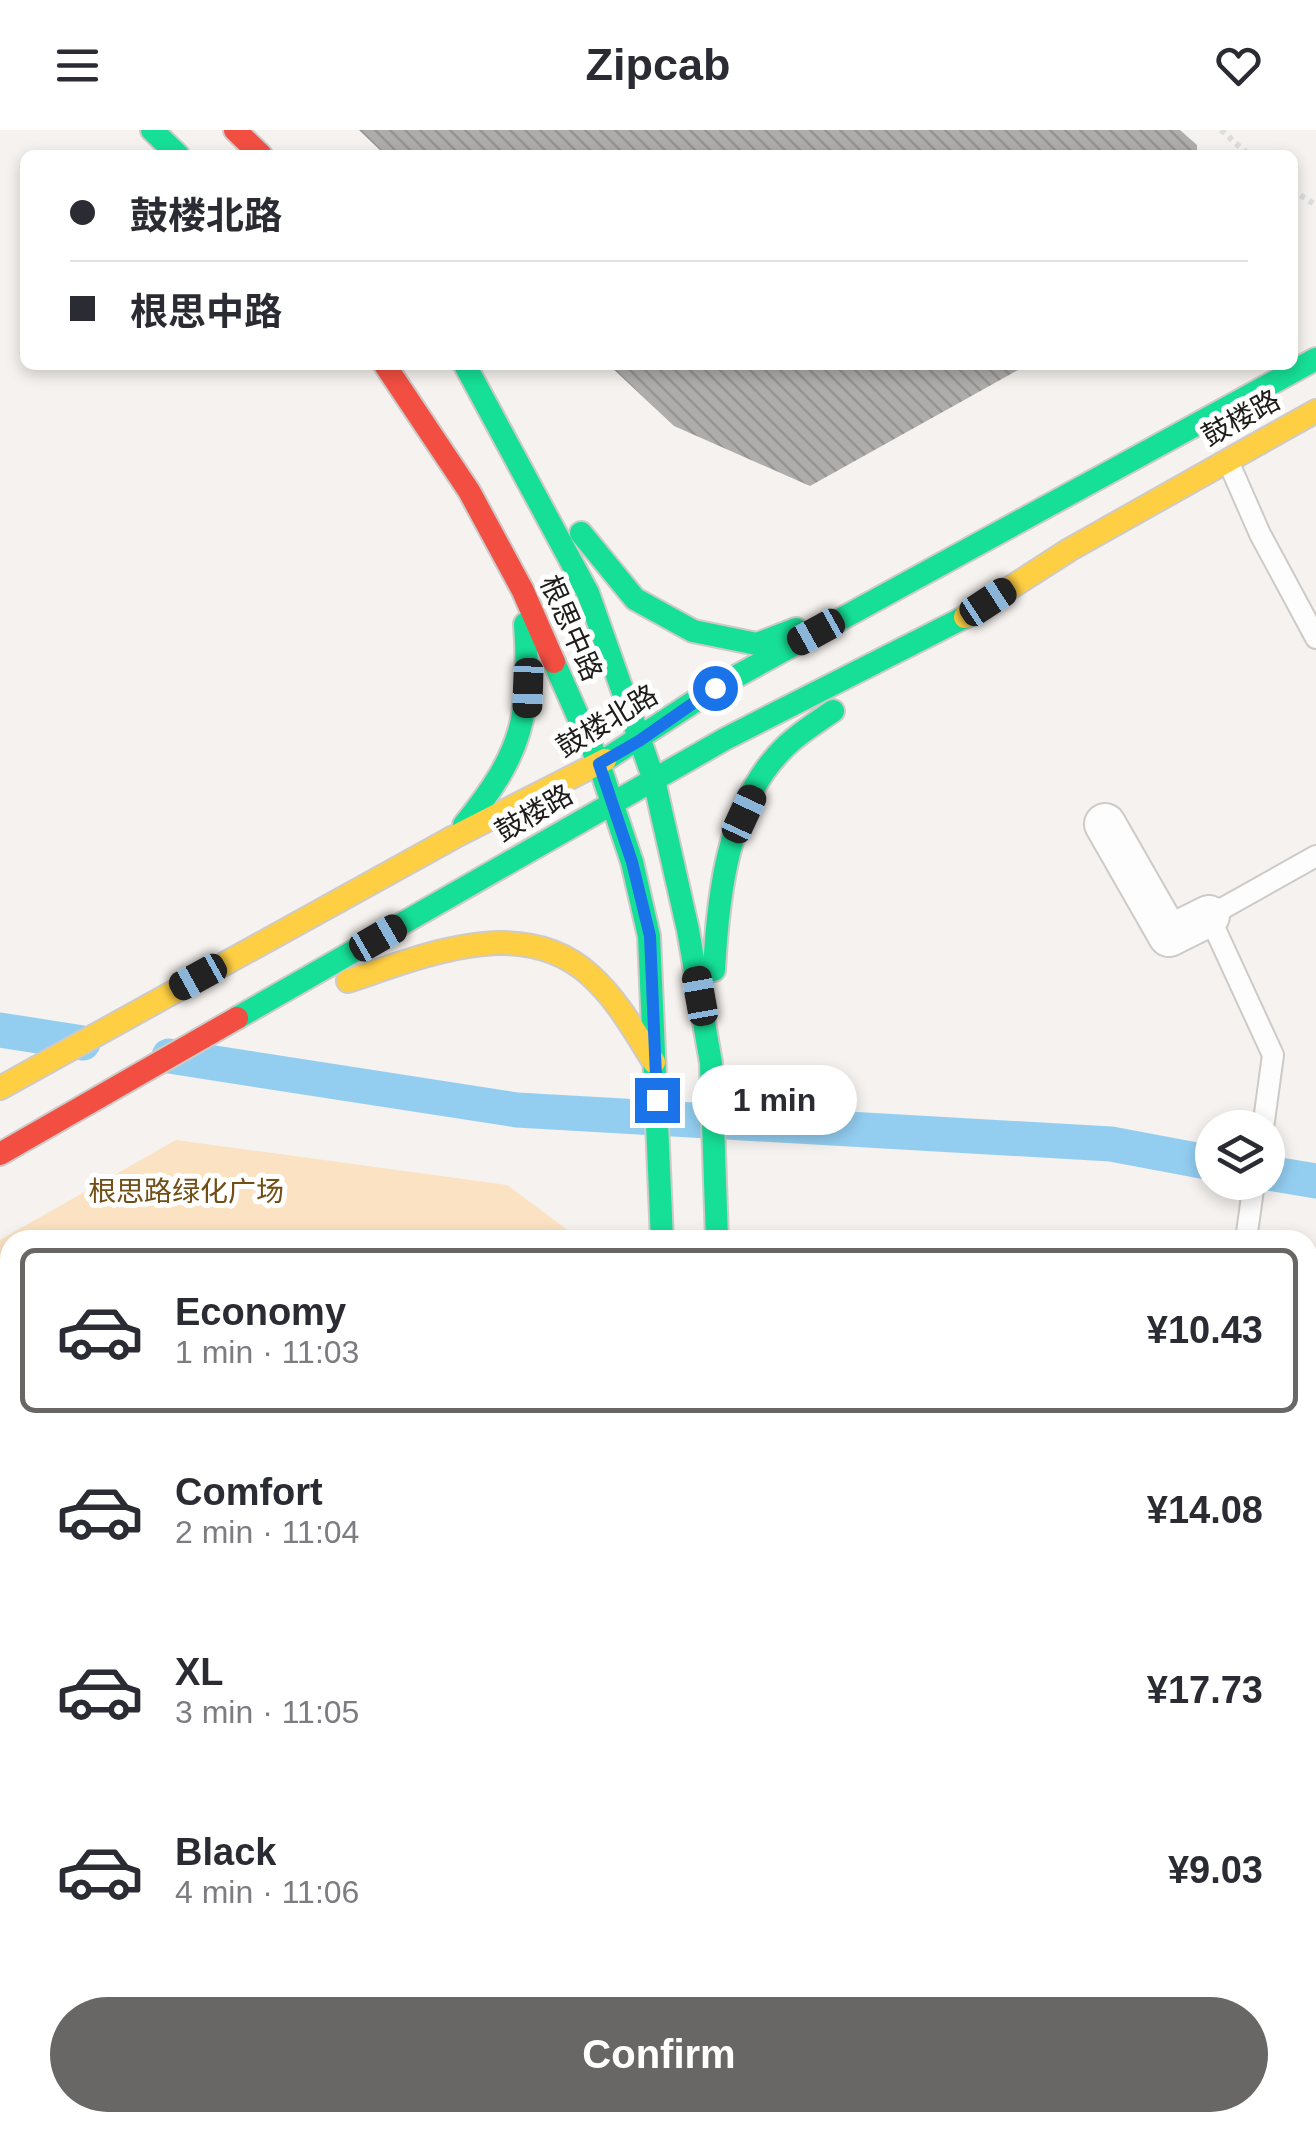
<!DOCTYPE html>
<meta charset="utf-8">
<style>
body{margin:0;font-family:Arial,"Noto Sans SC",sans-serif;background:#f2f2f3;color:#2b2b33;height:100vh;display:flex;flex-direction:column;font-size:38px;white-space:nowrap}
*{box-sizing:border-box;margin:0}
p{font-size:32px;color:#7c7c81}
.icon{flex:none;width:55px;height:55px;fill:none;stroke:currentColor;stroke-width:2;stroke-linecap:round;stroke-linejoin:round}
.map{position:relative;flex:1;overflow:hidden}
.drawer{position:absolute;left:0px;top:1100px;width:1318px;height:902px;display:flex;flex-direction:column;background:#fff;border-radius:30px 30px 0 0;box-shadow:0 5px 15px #0003}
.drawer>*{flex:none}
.guide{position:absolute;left:20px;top:20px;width:1278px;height:220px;border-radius:15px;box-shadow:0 5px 15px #0003;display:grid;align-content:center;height:220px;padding:0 50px;background:#fff}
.tools{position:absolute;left:1195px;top:980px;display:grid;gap:20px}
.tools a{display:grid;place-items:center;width:90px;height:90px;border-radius:50%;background:#fff;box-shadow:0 5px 15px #0003;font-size:50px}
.end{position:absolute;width:45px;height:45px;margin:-22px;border:12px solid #1a73e8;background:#fff;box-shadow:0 0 0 5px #fff}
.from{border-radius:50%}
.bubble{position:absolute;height:70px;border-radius:35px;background:#fff;box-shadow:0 5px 15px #0003;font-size:32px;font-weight:800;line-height:70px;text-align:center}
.car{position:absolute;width:30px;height:60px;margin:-30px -15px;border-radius:12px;box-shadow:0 0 8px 2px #0007;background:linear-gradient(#222 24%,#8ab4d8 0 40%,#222 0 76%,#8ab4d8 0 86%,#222 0)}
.guide b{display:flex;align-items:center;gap:35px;height:95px;font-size:38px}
.guide b+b{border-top:2px solid #e1e1e2}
.guide i{width:25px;height:25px;background:#2b2b33}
ul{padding:18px 0 0;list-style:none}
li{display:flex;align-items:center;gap:30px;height:165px;margin:0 20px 15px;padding:0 30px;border:5px solid transparent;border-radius:15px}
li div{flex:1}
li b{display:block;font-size:38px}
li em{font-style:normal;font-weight:800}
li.selected{border-color:#696765}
li>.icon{width:90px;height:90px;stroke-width:1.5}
.primary-button{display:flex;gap:20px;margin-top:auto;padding:20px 50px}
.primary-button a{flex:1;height:115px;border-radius:60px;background:#696765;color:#fff;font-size:40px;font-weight:800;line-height:115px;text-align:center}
header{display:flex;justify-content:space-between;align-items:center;height:130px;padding:0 50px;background:#fff;font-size:45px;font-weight:800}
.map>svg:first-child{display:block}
</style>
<header><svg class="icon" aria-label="menu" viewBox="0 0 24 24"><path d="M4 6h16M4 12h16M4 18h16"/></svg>Zipcab<svg class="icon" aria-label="heart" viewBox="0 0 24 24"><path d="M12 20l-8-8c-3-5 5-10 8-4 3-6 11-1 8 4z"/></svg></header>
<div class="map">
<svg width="1316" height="2001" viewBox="0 0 1316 2001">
<defs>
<pattern id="building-back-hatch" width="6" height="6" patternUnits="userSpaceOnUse" patternTransform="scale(2.5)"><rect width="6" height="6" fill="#afadab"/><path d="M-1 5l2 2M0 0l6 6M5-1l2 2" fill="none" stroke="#969493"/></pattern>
</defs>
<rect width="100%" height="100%" fill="#f5f2ef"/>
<path fill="#fae2c2" d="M176,1010L507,1055L581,1110H10V1992L132,1993L111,2001H0V1110Z"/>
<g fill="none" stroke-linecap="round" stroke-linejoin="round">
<path stroke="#93cef1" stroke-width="35" d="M0,900L83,913
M169,926L517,980L1111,1014L1212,1033
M1268,1043L1316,1051"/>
</g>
<path fill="url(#building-back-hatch)" d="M359,0H1180L1197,15V25H385Z
M609,235H1027L810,356L674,296Z"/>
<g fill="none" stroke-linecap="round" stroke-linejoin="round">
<g stroke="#cdcac8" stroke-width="24">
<path id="lane" d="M1228,331L1260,404L1316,508
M1263,998L1273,925L1209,786L1316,726
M1246,1110L1254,1052
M1308,1493L1316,1512
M1308,1605L1316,1601
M1029,1992L1033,2001
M1221,1992L1224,2001"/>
</g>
<g stroke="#cdcac8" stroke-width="44">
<path id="street" d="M1105,694L1169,806L1209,786"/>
</g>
<g stroke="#cdcac8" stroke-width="26">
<path id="fast" d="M152,0L178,25
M465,235L588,463L654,650L688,800L711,933L717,1110
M581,403L635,469L693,501L757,514L796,499
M554,532L599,634L632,732L649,806L662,1110
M605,630L715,558L1316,229
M464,695C523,622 531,587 525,494
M714,840C718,766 727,675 783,619C797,604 816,593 833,581
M237,888L725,609L965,487
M464,2001L466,1992"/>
</g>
<g stroke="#cdcac8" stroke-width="26">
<path id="slow" d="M965,487L1069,420L1316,281
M348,851C423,826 522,783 590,845C617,869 635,902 654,932
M0,958L454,707L605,630
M542,2001L544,1992"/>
</g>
<g stroke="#cdcac8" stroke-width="26">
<path id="jam" d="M235,0L261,25
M385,235L469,361L523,461L554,532
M0,1024L237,888"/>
</g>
<path stroke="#dedddc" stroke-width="6" stroke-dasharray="5 5" stroke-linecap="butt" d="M1221,0L1249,25
M1292,60L1316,75"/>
<use href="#lane" stroke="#fefdfd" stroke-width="20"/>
<use href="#street" stroke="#fefdfd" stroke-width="40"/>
<use href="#fast" stroke="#16e098" stroke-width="22"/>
<use href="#slow" stroke="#ffcf43" stroke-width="22"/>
<use href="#jam" stroke="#f24e42" stroke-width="22"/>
</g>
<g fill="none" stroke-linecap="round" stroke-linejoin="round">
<path stroke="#1a73e8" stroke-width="12" d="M657,970L650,806L632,732L599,634L639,611L715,558"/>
</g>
<g text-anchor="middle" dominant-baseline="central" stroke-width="10" stroke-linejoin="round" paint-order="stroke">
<g font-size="28" fill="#1d1c1a" stroke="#fff">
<text transform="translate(1241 288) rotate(-29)">鼓楼路</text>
<text transform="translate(571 498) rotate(66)">根思中路</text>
<text transform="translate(607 591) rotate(-31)">鼓楼北路</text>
<text transform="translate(534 683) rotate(-30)">鼓楼路</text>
</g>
<g font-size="28" fill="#714e14" stroke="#fff">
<text x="186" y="1061">根思路绿化广场</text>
</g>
</g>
</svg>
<div class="tools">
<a><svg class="icon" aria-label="layers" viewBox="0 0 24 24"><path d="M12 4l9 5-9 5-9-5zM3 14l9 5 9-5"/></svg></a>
</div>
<i class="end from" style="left:715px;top:558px"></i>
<i class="end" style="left:657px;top:970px"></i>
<div class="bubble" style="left:692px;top:935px;width:165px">1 min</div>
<i class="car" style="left:988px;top:472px;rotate:57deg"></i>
<i class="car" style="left:816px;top:502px;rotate:241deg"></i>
<i class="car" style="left:528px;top:558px;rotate:182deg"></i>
<i class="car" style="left:744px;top:684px;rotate:25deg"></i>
<i class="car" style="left:378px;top:808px;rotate:60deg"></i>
<i class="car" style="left:198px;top:847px;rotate:241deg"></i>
<i class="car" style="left:700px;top:866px;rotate:350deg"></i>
<div class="guide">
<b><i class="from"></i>鼓楼北路</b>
<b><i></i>根思中路</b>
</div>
<section class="drawer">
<ul>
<li class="selected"><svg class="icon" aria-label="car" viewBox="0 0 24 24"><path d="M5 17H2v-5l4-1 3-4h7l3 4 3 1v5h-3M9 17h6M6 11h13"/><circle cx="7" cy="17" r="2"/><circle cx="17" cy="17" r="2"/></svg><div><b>Economy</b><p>1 min · 11:03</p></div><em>¥10.43</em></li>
<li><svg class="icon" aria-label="car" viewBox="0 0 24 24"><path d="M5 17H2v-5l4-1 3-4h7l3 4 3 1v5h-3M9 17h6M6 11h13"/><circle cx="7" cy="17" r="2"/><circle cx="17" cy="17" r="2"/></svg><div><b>Comfort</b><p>2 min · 11:04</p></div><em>¥14.08</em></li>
<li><svg class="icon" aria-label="car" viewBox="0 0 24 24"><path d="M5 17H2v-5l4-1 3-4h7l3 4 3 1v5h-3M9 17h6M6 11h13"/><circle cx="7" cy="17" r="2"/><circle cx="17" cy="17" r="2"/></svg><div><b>XL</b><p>3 min · 11:05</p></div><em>¥17.73</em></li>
<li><svg class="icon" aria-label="car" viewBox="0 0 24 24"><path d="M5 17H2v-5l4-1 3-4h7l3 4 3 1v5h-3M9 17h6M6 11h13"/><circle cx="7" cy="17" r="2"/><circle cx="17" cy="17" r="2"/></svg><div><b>Black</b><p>4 min · 11:06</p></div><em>¥9.03</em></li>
</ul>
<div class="primary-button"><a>Confirm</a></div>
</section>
</div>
